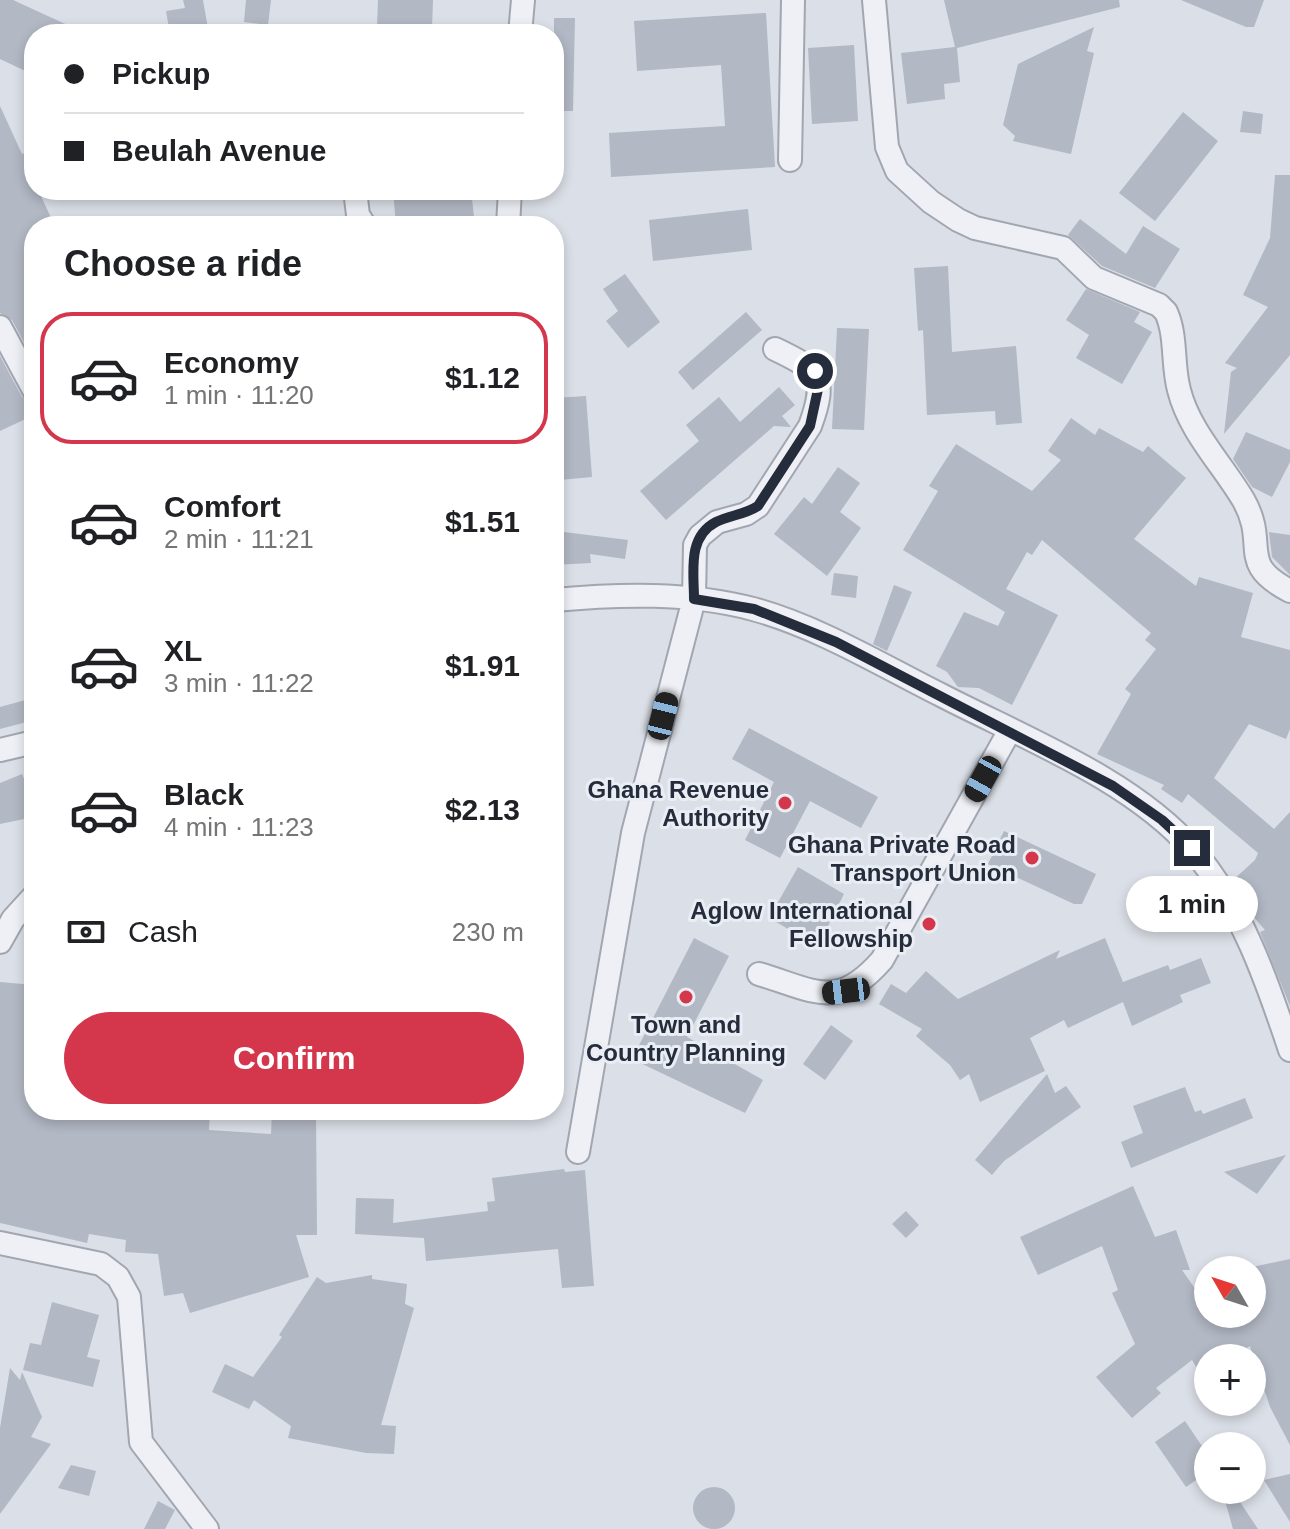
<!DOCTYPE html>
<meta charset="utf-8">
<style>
body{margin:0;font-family:Arial,sans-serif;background:#f2f2f2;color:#202124;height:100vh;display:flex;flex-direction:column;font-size:30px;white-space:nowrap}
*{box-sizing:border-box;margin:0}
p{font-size:26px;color:#757577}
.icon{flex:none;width:44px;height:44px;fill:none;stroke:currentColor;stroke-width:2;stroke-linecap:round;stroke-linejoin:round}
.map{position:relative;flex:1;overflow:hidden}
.side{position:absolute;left:24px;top:216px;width:540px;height:904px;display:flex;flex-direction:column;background:#fff;border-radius:32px;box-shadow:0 4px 12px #0003}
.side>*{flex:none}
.hud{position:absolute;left:24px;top:24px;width:540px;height:176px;border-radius:32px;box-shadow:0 4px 12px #0003;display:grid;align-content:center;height:176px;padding:0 40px;background:#fff}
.needle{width:52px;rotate:309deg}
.tools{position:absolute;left:1194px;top:1256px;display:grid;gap:16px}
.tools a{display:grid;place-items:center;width:72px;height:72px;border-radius:50%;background:#fff;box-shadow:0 4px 12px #0003;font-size:40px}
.end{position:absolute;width:36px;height:36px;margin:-18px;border:10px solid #252d3d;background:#fff;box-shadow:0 0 0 4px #fff}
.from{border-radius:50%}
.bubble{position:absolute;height:56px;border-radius:28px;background:#fff;box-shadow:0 4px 12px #0003;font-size:26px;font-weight:700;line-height:56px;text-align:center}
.car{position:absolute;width:24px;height:48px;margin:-24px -12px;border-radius:10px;box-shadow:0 0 6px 2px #0007;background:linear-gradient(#222 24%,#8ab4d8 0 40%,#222 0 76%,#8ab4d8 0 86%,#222 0)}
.hud b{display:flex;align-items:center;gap:28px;height:76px;font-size:30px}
.hud b+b{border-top:2px solid #e0e0e0}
.hud i{width:20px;height:20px;background:#202124}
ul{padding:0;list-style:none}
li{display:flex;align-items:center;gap:24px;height:132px;margin:0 16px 12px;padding:0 24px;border:4px solid transparent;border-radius:32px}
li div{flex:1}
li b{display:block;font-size:30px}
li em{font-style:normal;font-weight:700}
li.on{border-color:#d4374c}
li>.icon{width:72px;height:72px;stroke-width:1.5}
h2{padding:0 40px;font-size:36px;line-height:96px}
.pay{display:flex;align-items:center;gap:20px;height:88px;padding:0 40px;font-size:30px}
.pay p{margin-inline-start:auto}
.cta{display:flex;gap:16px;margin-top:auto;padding:16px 40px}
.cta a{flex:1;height:92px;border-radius:48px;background:#d4374c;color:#fff;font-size:32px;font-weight:700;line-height:92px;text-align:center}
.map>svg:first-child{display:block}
</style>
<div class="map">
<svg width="1290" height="1529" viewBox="0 0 1290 1529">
<rect width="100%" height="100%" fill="#dbdfe7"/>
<path fill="#b2b8c4" d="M0,0H13L87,34H34V75L0,59Z
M183,0H203L209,34H170L166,11L185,8Z
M246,0H271L268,25L244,22Z
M378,0H433L432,29L377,26Z
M944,0H1119L1120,7L957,48L960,82L944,84L945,99L907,104L901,53L955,47Z
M1181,0H1264L1254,27H1246Z
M766,13L775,167L611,177L609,133L725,126L721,65L637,71L634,21Z
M554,18H575L573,111H554Z
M1094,27L1087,51L1094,53L1071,154L1013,141L1015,136L1003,125L1018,64Z
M854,45L858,121L812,124L808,48Z
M0,106L22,154L34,149V190H38L55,226H34V361L12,320L0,313Z
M1243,111L1263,114L1261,134L1240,132Z
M1183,112L1218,141L1155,221L1119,193Z
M1275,175H1290V355L1224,434L1231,372L1237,368L1225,363L1268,307L1243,295L1270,238Z
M393,190H471L475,226H396Z
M748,209L752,250L653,261L649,220Z
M1080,219L1126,254L1143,226L1180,249L1155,288L1102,266L1068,235Z
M948,266L952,352L1016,346L1022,423L996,425L995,411L927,415L923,330L918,331L914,268Z
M625,274L660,322L628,348L606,321L618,311L603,289Z
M1086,289L1140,312L1134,322L1152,332L1122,384L1076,358L1089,335L1066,320Z
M746,312L762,330L693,390L678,372Z
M837,328L869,329L864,430L832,429Z
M0,356L22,397L34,404V415L0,431Z
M779,387L795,405L782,416L791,427L774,426L666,520L640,491L699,441L686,425L719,397L740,422Z
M586,396L592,477L560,480L554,398Z
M1071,418L1095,435L1099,428L1143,452L1148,446L1186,478L1134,539L1196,586L1199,577L1253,593L1241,637L1290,650V729L1286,739L1249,724L1214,778L1274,829L1290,812V1006L1260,932L1265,930L1252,915L1232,881L1255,860L1258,853L1188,794L1182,803L1161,789L1164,785L1097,754L1131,694L1125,689L1156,649L1145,640L1151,633L1042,540L1032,555L1027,552L1006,589L1058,615L1012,705L979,688L958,687L947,672L936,666L964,612L998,626L1005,612L903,550L938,491L929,486L956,444L1032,491L1061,460L1048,451Z
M1246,432L1290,450V462L1272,497L1252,487L1233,459Z
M838,467L860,483L840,512L861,528L827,576L774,534L804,497L812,504Z
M556,531L628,540L625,559L590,554L591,563L554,565Z
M1269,532L1290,535V575L1272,557Z
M834,573L858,576L856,598L831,595Z
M894,585L912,592L887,651L873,644Z
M29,699L34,720L0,729V707Z
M749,728L878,797L861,828L810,801L780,858L745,840L774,782L732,759Z
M22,774L34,802V817L0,824V783Z
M1004,831L1096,874L1082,904H1074L988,864Z
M798,867L844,894L818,946L769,918Z
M694,938L729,956L687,1037L763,1080L745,1113L632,1059Z
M1105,938L1123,982L1168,965L1170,970L1201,958L1211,983L1180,995L1183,1002L1132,1026L1123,1002L1068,1028L1064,1020L1030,1038L1045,1071L980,1102L969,1074L960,1080L950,1065L916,1036L922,1029L879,1004L891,984L906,993L926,971L958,999L1060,950L1056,959Z
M0,982L34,985V1110H210L209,1130L271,1134L272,1110L316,1113L317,1235H296L309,1277L190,1313L183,1293L164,1296L158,1254L125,1252L126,1240L89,1234L87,1243L0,1223Z
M831,1025L853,1041L825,1080L803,1064Z
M1047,1074L1055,1093L1066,1086L1081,1107L1004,1161L992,1175L975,1160Z
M1185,1087L1195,1112L1201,1110L1203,1114L1245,1098L1253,1118L1131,1168L1121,1142L1143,1133L1133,1106Z
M1286,1155L1257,1194L1224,1172Z
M564,1169L565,1172L585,1170L594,1286L562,1288L558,1249L426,1261L424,1238L355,1234L356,1198L394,1199L393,1223L488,1211L487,1202L495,1201L492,1178Z
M1133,1186L1155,1237L1176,1230L1190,1270H1182L1208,1307V1314H1252V1267L1290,1259V1445L1270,1407L1250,1346L1231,1358H1208V1387L1192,1360L1156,1388L1161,1393L1132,1418L1096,1377L1135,1344L1112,1293L1118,1290L1102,1246L1038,1275L1020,1237Z
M906,1211L919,1225L906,1238L892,1224Z
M372,1275V1279L407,1284L405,1304L414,1308L381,1425L396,1426L394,1454L366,1453L288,1438L291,1426L254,1400L249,1409L212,1392L225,1364L253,1377L282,1337L279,1335L317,1277L326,1283Z
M52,1302L99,1315L87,1357L100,1360L93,1387L23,1370L30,1343L41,1345Z
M10,1368L20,1380L22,1372L42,1417L31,1437L51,1444L0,1514V1428Z
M1185,1421L1208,1455V1472L1186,1487L1155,1442Z
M71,1465L96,1471L89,1496L58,1488Z
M1290,1474V1522L1264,1480Z
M693 1508a21 21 0 1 1 42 0a21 21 0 1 1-42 0Z
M1222,1490H1232L1258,1529H1233Z
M158,1501L175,1510L165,1529H144Z"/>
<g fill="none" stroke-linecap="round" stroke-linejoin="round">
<g stroke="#a1a6b1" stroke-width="26">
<path id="minor" d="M874,0L887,147L897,171L931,202L958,220L975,228L1063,248L1094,278L1159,305L1166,312C1177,336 1172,365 1179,390C1189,431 1223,465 1244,501C1269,546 1236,563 1290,591
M520,34L523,0
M790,160L793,0
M355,190L358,215L365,226
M508,226L510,190
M0,327L34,390
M554,600C619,594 689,592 753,609C819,627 881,665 941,695C1022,737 1133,780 1193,850C1241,906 1267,981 1290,1050
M0,750L34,742
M0,942L13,919L34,896
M759,974C816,991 837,1011 882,960L1010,730
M578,1152L633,833L694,599L695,545L700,536L717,522L746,514L758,506L810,426C828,377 819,370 775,349
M0,1243L101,1264L118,1277L129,1297L141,1442L207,1529"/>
</g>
<use href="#minor" stroke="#eef0f5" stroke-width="22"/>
</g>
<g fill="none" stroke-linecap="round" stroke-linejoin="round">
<path stroke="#252d3d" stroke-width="10" d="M815,371L820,380L810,426L758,506C744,515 730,515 716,522C687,537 694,572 694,599L754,609L836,642L1113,786L1162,820L1192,848"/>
</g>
<g fill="#d4374c" stroke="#eaeef4" stroke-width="3">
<circle cx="785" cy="803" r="8"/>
<circle cx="1032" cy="858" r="8"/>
<circle cx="929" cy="924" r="8"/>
<circle cx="686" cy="997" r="8"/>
</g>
<g text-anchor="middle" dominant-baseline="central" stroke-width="6" stroke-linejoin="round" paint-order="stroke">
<g font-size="24" font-weight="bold" fill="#252d3d" stroke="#eaeef4" text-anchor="end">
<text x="769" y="789">Ghana Revenue<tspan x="769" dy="28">Authority</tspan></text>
<text x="1016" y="844">Ghana Private Road<tspan x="1016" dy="28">Transport Union</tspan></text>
<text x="913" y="910">Aglow International<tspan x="913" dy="28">Fellowship</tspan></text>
<text x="686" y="1024" text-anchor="middle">Town and<tspan x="686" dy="28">Country Planning</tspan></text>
</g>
</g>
</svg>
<div class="tools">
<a><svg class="needle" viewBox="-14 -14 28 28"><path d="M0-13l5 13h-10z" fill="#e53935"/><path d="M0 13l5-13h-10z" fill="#757577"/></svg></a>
<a>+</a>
<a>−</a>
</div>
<i class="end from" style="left:815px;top:371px"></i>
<i class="end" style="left:1192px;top:848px"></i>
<div class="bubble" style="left:1126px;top:876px;width:132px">1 min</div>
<i class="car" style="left:663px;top:716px;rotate:14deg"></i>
<i class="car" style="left:983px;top:779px;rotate:209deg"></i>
<i class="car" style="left:846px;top:991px;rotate:263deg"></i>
<div class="hud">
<b><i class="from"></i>Pickup</b>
<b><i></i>Beulah Avenue</b>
</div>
<section class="side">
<h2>Choose a ride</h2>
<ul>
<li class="on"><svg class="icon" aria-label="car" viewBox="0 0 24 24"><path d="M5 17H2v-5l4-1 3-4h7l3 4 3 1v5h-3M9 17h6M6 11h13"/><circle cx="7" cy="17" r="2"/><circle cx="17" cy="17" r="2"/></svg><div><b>Economy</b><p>1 min · 11:20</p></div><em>$1.12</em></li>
<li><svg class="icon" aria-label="car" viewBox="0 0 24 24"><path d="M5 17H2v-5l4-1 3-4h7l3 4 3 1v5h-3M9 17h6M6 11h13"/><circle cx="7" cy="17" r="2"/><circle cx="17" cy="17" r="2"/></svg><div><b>Comfort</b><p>2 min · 11:21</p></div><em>$1.51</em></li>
<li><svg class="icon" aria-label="car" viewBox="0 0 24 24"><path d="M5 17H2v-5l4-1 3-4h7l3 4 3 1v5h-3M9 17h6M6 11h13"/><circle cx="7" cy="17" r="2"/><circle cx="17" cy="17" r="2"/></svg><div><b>XL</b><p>3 min · 11:22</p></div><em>$1.91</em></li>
<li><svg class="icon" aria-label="car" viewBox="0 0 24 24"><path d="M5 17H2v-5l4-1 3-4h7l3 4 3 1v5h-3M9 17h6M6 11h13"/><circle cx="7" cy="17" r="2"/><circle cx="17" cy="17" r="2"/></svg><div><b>Black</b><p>4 min · 11:23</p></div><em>$2.13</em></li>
</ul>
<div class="pay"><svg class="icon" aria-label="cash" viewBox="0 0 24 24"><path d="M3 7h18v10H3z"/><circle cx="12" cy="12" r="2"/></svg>Cash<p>230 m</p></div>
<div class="cta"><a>Confirm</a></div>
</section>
</div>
